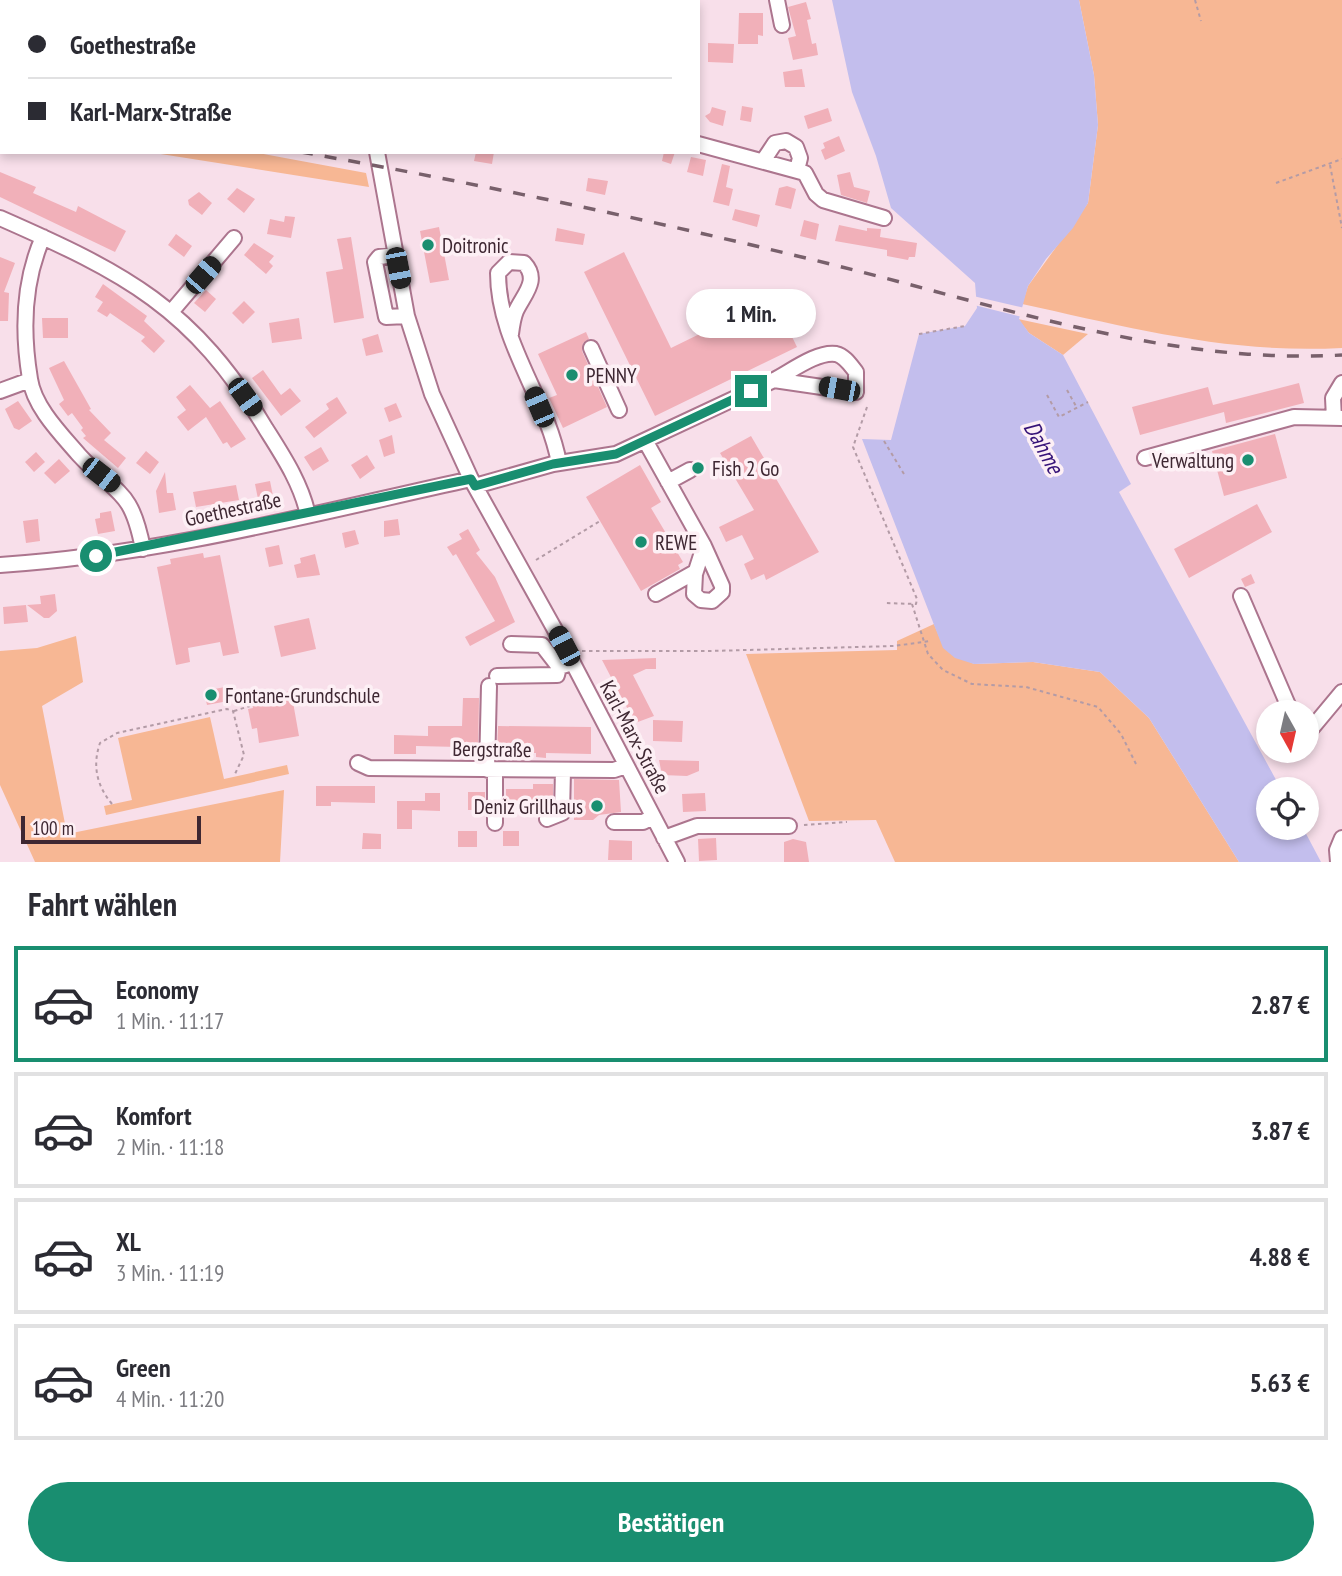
<!DOCTYPE html>
<html lang="de">
<meta charset="utf-8">
<style>
body{margin:0;font-family:"PT Sans Narrow",sans-serif;background:#f2f2f3;color:#2b2b33;height:100vh;display:flex;flex-direction:column;font-size:26px;white-space:nowrap}
*{box-sizing:border-box;margin:0}
p{font-size:23px;color:#7c7c81}
.icon{flex:none;width:38px;height:38px;fill:none;stroke:currentColor;stroke-width:2;stroke-linecap:round;stroke-linejoin:round}
.map{position:relative;height:862px;overflow:hidden}
.side{display:flex;flex-direction:column;background:#fff;flex:1}
.side>*{flex:none}
.banner{position:absolute;left:0px;top:0px;width:700px;height:154px;box-shadow:0 4px 10px #0003;display:grid;align-content:center;height:154px;padding:0 28px;background:#fff}
.needle{width:46px;rotate:172deg}
.controls{position:absolute;left:1256px;top:700px;display:grid;gap:14px}
.controls a{display:grid;place-items:center;width:63px;height:63px;border-radius:50%;background:#fff;box-shadow:0 4px 10px #0003;font-size:35px}
.scale{position:absolute;left:21px;bottom:18px;width:180px;box-sizing:border-box;padding-left:7px;border:4px solid #3e2732;border-top:0;font-size:19px;line-height:24px;white-space:nowrap;color:#3e2732;-webkit-text-stroke:5px #fdf0f5;paint-order:stroke}
.end{position:absolute;width:32px;height:32px;margin:-16px;border:9px solid #198e70;background:#fff;box-shadow:0 0 0 4px #fff}
.from{border-radius:50%}
.bubble{position:absolute;height:49px;border-radius:24px;background:#fff;box-shadow:0 4px 10px #0003;font-size:23px;font-weight:700;line-height:49px;text-align:center}
.car{position:absolute;width:21px;height:42px;margin:-21px -10px;border-radius:9px;box-shadow:0 0 5px 2px #0007;background:linear-gradient(#222 24%,#8ab4d8 0 40%,#222 0 76%,#8ab4d8 0 86%,#222 0)}
.banner b{display:flex;align-items:center;gap:24px;height:66px;font-size:26px}
.banner b+b{border-top:2px solid #e1e1e2}
.banner i{width:18px;height:18px;background:#2b2b33}
ul{padding:0;list-style:none}
li{display:flex;align-items:center;gap:21px;height:116px;margin:0 14px 10px;padding:0 14px;border:4px solid #e1e1e2;border-radius:0px}
li div{flex:1}
li b{display:block;font-size:26px}
li em{font-style:normal;font-weight:700}
li.on{border-color:#198e70}
li>.icon{width:63px;height:63px;stroke-width:1.5}
h2{padding:0 28px;font-size:32px;line-height:84px}
.action{display:flex;gap:14px;margin-top:auto;padding:14px 28px}
.action a{flex:1;height:80px;border-radius:42px;background:#198e70;color:#fff;font-size:28px;font-weight:700;line-height:80px;text-align:center}
.map>svg:first-child{display:block}
</style>
<div class="map">
<svg width="1342" height="862" viewBox="0 0 1342 862">
<rect width="100%" height="100%" fill="#f8dfea"/>
<path fill="#f7b794" d="M1079,0H1342V348C1229,354 1132,328 1022,304L1028,286L1088,203L1098,125L1094,75Z
M148,152H252L366,173L369,187Z
M1018,319L1088,334L1063,355L1029,333Z
M934,624L944,648L974,664L1033,662L1100,672L1149,718L1239,862H895L876,820L809,821L746,654L897,650V641Z
M76,636L83,682L42,706L67,834L284,790L280,862H35L0,785V651L37,648Z
M210,717L224,779L287,765L289,774L106,815L104,806L132,800L118,738Z"/>
<path fill="#c3beed" d="M832,0H1079L1094,75L1098,125L1088,203L1073,228L1046,259L1028,286L1019,319L1029,333L1063,355L1131,484L1119,492L1281,789H1269V828H1303L1321,862H1239L1149,718L1100,672L1033,662L974,664L955,658L943,648L862,439L891,440L919,334L965,326L977,308L975,283L891,208L876,156L852,92Z"/>
<path fill="#f8dfea" d="M973,296L1025,308L1022,317L974,305Z"/>
<path fill="#f1b0b9" d="M806,2L811,19L807,20L812,44L816,43L818,55L793,60L788,38L796,36L788,7Z
M739,13H763V36L758,35V44H738Z
M708,43L734,44L733,63L708,62Z
M802,69L805,87H785L783,72Z
M742,106L753,108L751,122L740,120Z
M712,107L726,111L723,126L710,122L705,116L710,113Z
M828,108L832,121L808,129L804,116Z
M839,136L845,151L825,160L821,150L825,148L823,143Z
M476,152H494L492,164L474,161Z
M664,152H675L671,164L662,161Z
M691,157L706,160L703,176L687,172Z
M722,164L730,166L726,187L733,189L729,206L713,202Z
M0,172L36,187L33,193L76,212L78,206L126,231L115,252L0,197Z
M850,172L854,187L870,191L867,203L841,195L837,175Z
M588,178L608,181L605,195L586,191Z
M787,186L796,189L791,209L775,205L779,188Z
M237,188L255,199L244,213L227,199Z
M199,192L212,203L202,215L189,205L188,200Z
M735,209L760,215L757,227L732,220Z
M285,216L295,217L291,238L267,234L270,219L284,222Z
M804,220L819,224L816,240L800,236Z
M839,225L867,231V228L881,229L880,237L917,243L915,257H909L908,260L887,256V250L835,241Z
M439,227L449,280L430,283L420,231Z
M557,228L585,234L583,245L555,241Z
M176,234L192,246L184,257L168,245Z
M351,237L364,318L334,323L326,272L343,269L337,239Z
M254,243L274,256L269,262L273,266L266,274L244,255Z
M624,252L671,348L773,298L797,347L655,416L584,272Z
M0,257L15,263L4,292L9,293L8,321H0Z
M103,284L147,316L144,321L165,341L154,353L141,341L145,337L110,313L107,317L97,311L103,302L95,297Z
M206,290L216,299L205,312L194,303Z
M244,301L255,312L243,324L232,313Z
M42,318H68V338H43Z
M299,318L302,339L272,343L269,323Z
M586,332L589,339L583,343L582,351L607,407L563,428L549,398L557,395L538,354Z
M378,334L383,352L366,356L362,339Z
M64,361L91,409L89,410L111,433L104,440L126,458L118,468L83,438L86,436L81,430L83,428L72,413L68,416L59,404L64,400L49,368Z
M263,370L281,395L290,388L301,401L281,416L252,378Z
M1299,383L1304,403L1226,423L1224,412L1140,435L1132,407L1208,387L1213,405Z
M190,385L210,408L220,401L246,439L231,448L227,442L223,444L206,417L188,431L177,417L186,410L176,397Z
M337,397L347,413L314,438L305,427L329,409L326,404Z
M18,401L32,421L19,430L14,428L5,409Z
M396,403L402,417L389,422L384,408Z
M1275,434L1287,478L1224,496L1212,451Z
M392,435L395,453L384,457L379,440Z
M751,436L819,552L766,580L764,574L751,580L744,564L754,559L742,535L726,542L719,527L754,510L720,453Z
M321,447L329,461L313,471L304,457Z
M146,451L159,462L150,474L136,463Z
M36,452L45,462L34,472L25,462Z
M367,455L375,468L360,479L351,465Z
M59,459L70,471L55,484L44,473Z
M640,465L661,502L651,508L683,562L678,565L680,569L641,591L586,497Z
M165,472L167,493H173L176,510L159,513L156,491Z
M270,481L273,496L258,499L255,484Z
M236,485L239,500L196,507L193,492Z
M1257,504L1272,532L1189,578L1174,549Z
M111,511L115,531L98,534L95,519L100,518V513Z
M38,519L40,541L26,543L23,521Z
M398,519L400,535L384,537V521Z
M468,529L480,550L476,553L495,577L515,622L470,646L465,637L495,621L456,554L453,556L447,547L462,539L459,534Z
M355,530L359,544L345,548L342,533Z
M279,545L283,564L269,567L265,548Z
M203,553L204,558L220,555L239,653L223,656L220,642L188,648L190,662L176,665L157,567L171,564L170,559Z
M315,554L320,575L297,578L294,565L301,563L300,558Z
M1251,574L1255,583L1245,587L1241,579Z
M55,594L57,611L49,618H44L27,605L41,604L40,596Z
M26,605L28,622L4,624L3,607Z
M309,618L316,649L281,657L274,626Z
M656,658V669H646L633,675L654,716L635,723L602,660Z
M225,687L228,701L207,705L204,691Z
M291,691L299,736L259,743L257,728L252,729L248,709L253,708L251,699Z
M463,698H479L478,754L459,753V747L416,746V754H394V735L428,736V726H462Z
M653,720L683,721L682,742L653,741Z
M498,726L591,727V754L546,753V758L536,757V753L497,752Z
M659,760L699,761V771L687,776L662,775Z
M574,779L619,780L621,812L599,815L593,820H574Z
M533,784H553V801H521V806H506V789H533Z
M316,786H375V803L331,802V806H316Z
M468,792H485V810H468Z
M425,793H440V811L412,810V829H397V801H425Z
M705,793L706,811L683,812L682,794Z
M458,831H477V847H458Z
M503,831H519V846H503Z
M363,833L381,834V849H362Z
M716,838L717,860L699,861L698,839Z
M793,839L806,842L809,862H784V842Z
M609,840L632,841V860H608Z"/>
<g fill="none" stroke-linecap="round" stroke-linejoin="round">
<g stroke="#ac758e" stroke-width="18">
<path id="minor" d="M348,0V2
M777,0L782,25
M52,2L58,0
M0,15H2
M698,144L805,173L816,194L823,200L884,218
M377,152L407,316L432,394L471,479L564,646L677,862
M763,161L775,143L786,141L796,147L800,158L797,170
M0,218C125,273 193,307 266,429C283,456 301,483 308,515
M43,237C23,282 22,331 30,379C34,407 61,434 79,455C117,496 131,487 143,549
M396,255L379,257L375,262L386,317L407,316
M172,311L234,238
M511,334C512,326 513,318 516,311C524,294 540,280 524,263L509,262L498,273C498,342 547,398 559,463
M591,348L619,410
M0,391L30,380
M1334,418L1333,398L1342,383
M646,442L704,546L695,574L694,594L701,600L712,601L722,592V586L704,546
M1145,458L1294,417L1342,418
M668,482L690,470
M475,486L553,464L616,454L774,380L856,392V372C851,366 845,356 836,354C817,351 790,372 774,380
M0,565C159,555 316,513 471,479
M656,594L695,572
M1241,596L1291,712
M511,644L542,645L559,667L572,663
M497,676L557,675L559,667
M1307,734L1342,692
M358,763L369,768L614,770L626,766
M487,770L489,686
M547,819L562,813L563,770
M614,822H643L653,817
M495,823V770
M664,838L697,826H789
M1338,862L1337,850L1342,838"/>
</g>
<path stroke="#b39ba6" stroke-width="2" stroke-dasharray="3.5 3.5" stroke-linecap="butt" d="M1195,0L1201,21
M493,2V0
M1330,165L1342,228
M1276,183L1342,159
M919,334L965,326
M1067,390L1077,408
M1047,395L1059,417L1088,402
M867,407L853,447L917,599L916,604L885,603
M884,441L904,474
M536,560L600,521
M912,604L928,654L943,670L972,684L1026,687L1098,707L1121,734L1136,764
M582,651H710L894,646L930,641
M234,711L250,706
M112,804C97,786 92,766 100,743L117,733L227,709L233,711L244,755L234,776
M804,825L847,822"/>
<use href="#minor" stroke="#fff" stroke-width="14"/>
<path stroke="#78606b" stroke-width="3.5" stroke-dasharray="12 12" stroke-linecap="butt" d="M0,98H2
M301,152C480,184 657,221 834,265C1000,306 1169,365 1342,355"/>
</g>
<g fill="none" stroke-linecap="round" stroke-linejoin="round">
<path stroke="#198e70" stroke-width="9" d="M96,556L471,479L475,486L553,464L616,454L751,391"/>
</g>
<g fill="#198e70" stroke="#fdf0f5" stroke-width="2.5">
<circle cx="428" cy="245" r="7"/>
<circle cx="572" cy="375" r="7"/>
<circle cx="1248" cy="460" r="7"/>
<circle cx="698" cy="468" r="7"/>
<circle cx="641" cy="542" r="7"/>
<circle cx="211" cy="695" r="7"/>
<circle cx="597" cy="806" r="7"/>
</g>
<g text-anchor="middle" dominant-baseline="central" stroke-width="7" stroke-linejoin="round" paint-order="stroke">
<g font-size="21" fill="#3e2732" stroke="#fdf0f5" text-anchor="start">
<text x="442" y="245">Doitronic</text>
<text x="586" y="375">PENNY</text>
<text x="1234" y="460" text-anchor="end">Verwaltung</text>
<text x="712" y="468">Fish 2 Go</text>
<text x="655" y="542">REWE</text>
<text x="225" y="695">Fontane-Grundschule</text>
<text x="583" y="806" text-anchor="end">Deniz Grillhaus</text>
</g>
<g font-size="21" fill="#3e2732" stroke="#fdf0f5">
<text transform="translate(233 509) rotate(-12)">Goethestraße</text>
<text transform="translate(635 737) rotate(62)">Karl-Marx-Straße</text>
<text transform="translate(492 749) rotate(1)">Bergstraße</text>
</g>
<g font-size="23" font-style="italic" fill="#361378" stroke="#fdf0f5">
<text transform="translate(1044 447) rotate(61)">Dahme</text>
</g>
</g>
</svg>
<div class="controls">
<a><svg class="needle" viewBox="-14 -14 28 28"><path d="M0-13l5 13h-10z" fill="#e53935"/><path d="M0 13l5-13h-10z" fill="#7c7c81"/></svg></a>
<a><svg class="icon" aria-label="locate" viewBox="0 0 24 24"><circle cx="12" cy="12" r="6"/><path d="M12 2v4M12 18v4M2 12h4M18 12h4"/></svg></a>
</div>
<div class="scale">100 m</div>
<i class="end from" style="left:96px;top:556px"></i>
<i class="end" style="left:751px;top:391px"></i>
<div class="bubble" style="left:686px;top:289px;width:130px">1 Min.</div>
<i class="car" style="left:398px;top:268px;rotate:169deg"></i>
<i class="car" style="left:203px;top:275px;rotate:41deg"></i>
<i class="car" style="left:839px;top:389px;rotate:281deg"></i>
<i class="car" style="left:245px;top:397px;rotate:144deg"></i>
<i class="car" style="left:539px;top:407px;rotate:337deg"></i>
<i class="car" style="left:101px;top:475px;rotate:128deg"></i>
<i class="car" style="left:564px;top:646px;rotate:332deg"></i>
<div class="banner">
<b><i class="from"></i>Goethestraße</b>
<b><i></i>Karl-Marx-Straße</b>
</div>
</div>
<section class="side">
<h2>Fahrt wählen</h2>
<ul>
<li class="on"><svg class="icon" aria-label="car" viewBox="0 0 24 24"><path d="M5 17H2v-5l4-1 3-4h7l3 4 3 1v5h-3M9 17h6M6 11h13"/><circle cx="7" cy="17" r="2"/><circle cx="17" cy="17" r="2"/></svg><div><b>Economy</b><p>1 Min. · 11:17</p></div><em>2.87 €</em></li>
<li><svg class="icon" aria-label="car" viewBox="0 0 24 24"><path d="M5 17H2v-5l4-1 3-4h7l3 4 3 1v5h-3M9 17h6M6 11h13"/><circle cx="7" cy="17" r="2"/><circle cx="17" cy="17" r="2"/></svg><div><b>Komfort</b><p>2 Min. · 11:18</p></div><em>3.87 €</em></li>
<li><svg class="icon" aria-label="car" viewBox="0 0 24 24"><path d="M5 17H2v-5l4-1 3-4h7l3 4 3 1v5h-3M9 17h6M6 11h13"/><circle cx="7" cy="17" r="2"/><circle cx="17" cy="17" r="2"/></svg><div><b>XL</b><p>3 Min. · 11:19</p></div><em>4.88 €</em></li>
<li><svg class="icon" aria-label="car" viewBox="0 0 24 24"><path d="M5 17H2v-5l4-1 3-4h7l3 4 3 1v5h-3M9 17h6M6 11h13"/><circle cx="7" cy="17" r="2"/><circle cx="17" cy="17" r="2"/></svg><div><b>Green</b><p>4 Min. · 11:20</p></div><em>5.63 €</em></li>
</ul>
<div class="action"><a>Bestätigen</a></div>
</section>
